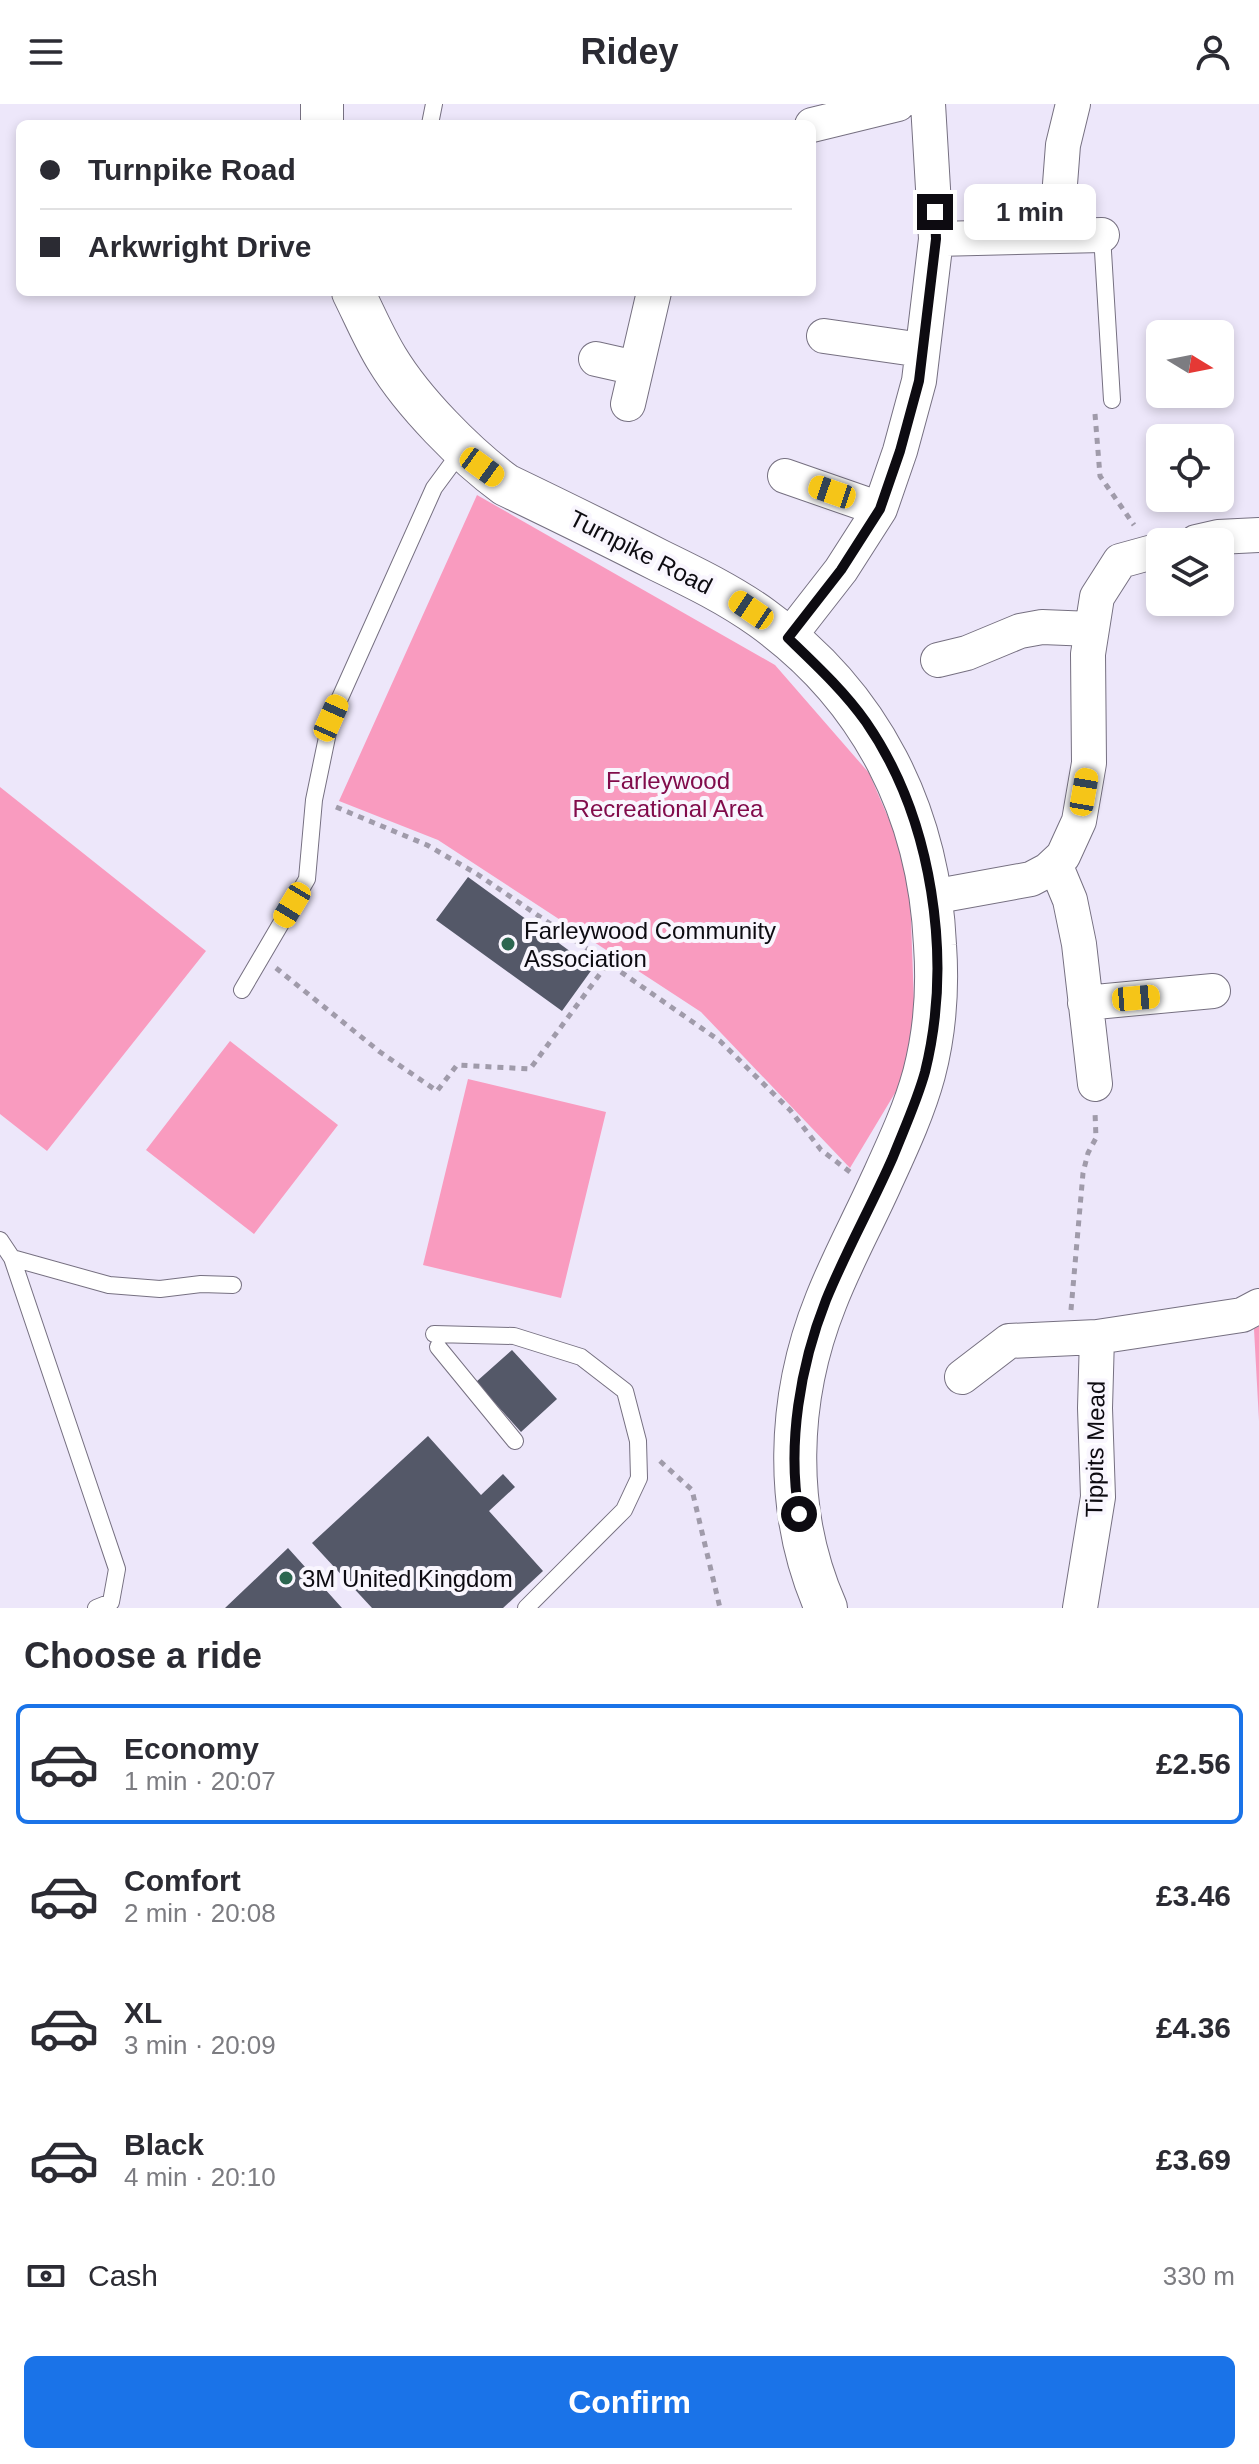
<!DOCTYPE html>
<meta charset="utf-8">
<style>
body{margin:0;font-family:Helvetica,sans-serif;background:#f7f7f7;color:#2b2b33;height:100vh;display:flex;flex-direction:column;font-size:30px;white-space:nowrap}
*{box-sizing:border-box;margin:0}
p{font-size:26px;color:#7c7c81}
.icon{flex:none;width:44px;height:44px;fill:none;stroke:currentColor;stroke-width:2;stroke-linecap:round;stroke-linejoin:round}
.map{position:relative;height:1504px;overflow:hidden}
.details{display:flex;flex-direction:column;background:#fff;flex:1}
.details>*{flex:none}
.banner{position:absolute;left:16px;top:16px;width:800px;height:176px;border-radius:12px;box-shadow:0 4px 12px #0003;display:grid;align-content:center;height:176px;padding:0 24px;background:#fff}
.needle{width:52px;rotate:100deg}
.buttons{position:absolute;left:1146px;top:216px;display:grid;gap:16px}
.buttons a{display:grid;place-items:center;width:88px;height:88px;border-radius:12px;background:#fff;box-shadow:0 4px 12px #0003;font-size:40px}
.end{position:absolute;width:36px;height:36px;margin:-18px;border:10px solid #0d0b11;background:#fff;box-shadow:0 0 0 4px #fff}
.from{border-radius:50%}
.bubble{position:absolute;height:56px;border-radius:12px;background:#fff;box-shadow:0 4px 12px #0003;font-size:26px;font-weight:700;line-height:56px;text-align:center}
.car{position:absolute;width:24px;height:48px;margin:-24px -12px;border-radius:10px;box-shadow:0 0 6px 2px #0007;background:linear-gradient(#f5c518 24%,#345 0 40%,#f5c518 0 76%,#345 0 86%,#f5c518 0)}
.banner b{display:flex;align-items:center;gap:28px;height:76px;font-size:30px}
.banner b+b{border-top:2px solid #e1e1e2}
.banner i{width:20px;height:20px;background:#2b2b33}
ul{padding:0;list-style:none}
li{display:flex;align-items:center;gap:24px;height:120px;margin:0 16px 12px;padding:0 8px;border:4px solid transparent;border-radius:12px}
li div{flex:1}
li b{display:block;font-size:30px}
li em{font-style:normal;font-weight:700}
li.on{border-color:#1a73e8}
li>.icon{width:72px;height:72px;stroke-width:1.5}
h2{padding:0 24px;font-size:36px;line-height:96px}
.pay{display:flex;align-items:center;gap:20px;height:88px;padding:0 24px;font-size:30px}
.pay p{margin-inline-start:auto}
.button{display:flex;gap:16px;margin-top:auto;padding:16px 24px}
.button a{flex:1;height:92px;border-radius:12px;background:#1a73e8;color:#fff;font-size:32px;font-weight:700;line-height:92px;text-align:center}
header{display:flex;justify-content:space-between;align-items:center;height:104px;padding:0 24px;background:#fff;font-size:36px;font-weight:700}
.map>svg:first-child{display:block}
</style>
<header><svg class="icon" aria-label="menu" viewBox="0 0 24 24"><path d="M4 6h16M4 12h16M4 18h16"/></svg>Ridey<svg class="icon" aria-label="person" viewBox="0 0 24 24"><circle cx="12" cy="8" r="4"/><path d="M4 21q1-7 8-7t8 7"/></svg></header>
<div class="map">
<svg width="1259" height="1504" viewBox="0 0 1259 1504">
<rect width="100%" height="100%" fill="#ede7fa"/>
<path fill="#f99bbf" d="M477,391L775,561L869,669L909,762L916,954L850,1064L701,908L438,736L339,697Z
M0,683L206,847L47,1047L0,1010Z
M230,937L338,1021L254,1130L146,1046Z
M468,975L606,1008L561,1194L423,1161Z
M1259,1221V1317L1254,1225Z"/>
<path fill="#545868" d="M468,773L593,864L562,907L436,816Z
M512,1246L557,1295L521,1328L476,1278Z
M428,1332L481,1391L503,1370L515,1383L489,1407L543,1467L503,1504H372L312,1439Z
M288,1444L342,1504H225Z"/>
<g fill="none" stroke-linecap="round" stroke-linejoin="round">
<g stroke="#767081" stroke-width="18">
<path id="service" d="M430,20L434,0
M1102,131L1112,296
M242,886L307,775L314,696L331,614L434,384L462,346
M0,1136L12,1154L117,1465L111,1498L96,1504
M12,1154L109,1181L160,1185L201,1180L233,1181
M434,1230L514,1232L581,1253L625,1287L638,1337L639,1374L624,1406L526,1504
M438,1243L515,1337"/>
</g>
<g stroke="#767081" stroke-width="36">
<path id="minor" d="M812,21L898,0
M1056,132L1063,41L1073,0
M936,135L1102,131
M824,232L922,246
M596,255L636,264
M628,300L654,188
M785,372L880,405
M1196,438L1218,433L1259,431
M788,534L841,466L880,405L900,347L919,277L936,135L928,0
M938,556L967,549L1020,527L1042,523L1092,525
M1055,760L1070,796L1079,840L1095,980
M932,793L1031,775L1048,766L1063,752L1079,717L1089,659L1088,550L1097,493L1120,457L1160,446
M1085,899L1213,887
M962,1273L1009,1237L1097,1233L1242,1211L1259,1202
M1080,1504L1098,1393L1095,1304L1097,1233"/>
</g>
<g stroke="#767081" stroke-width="44">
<path id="tertiary" d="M322,20V0
M353,188C364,210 374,234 387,255C413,298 465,351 506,381C558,406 609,431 660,457C695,474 730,491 762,514C871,592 929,708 935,841C938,884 935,928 924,970C914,1007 897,1043 881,1078C863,1118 842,1156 826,1197C787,1294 783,1407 826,1504"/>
</g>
<path stroke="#a09baa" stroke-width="5" stroke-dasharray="6 6" stroke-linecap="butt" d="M1095,310L1100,372L1134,421
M336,703L427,741L477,770L608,859
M276,864L380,948L437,987L457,961L530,965L608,859L720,937L790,1006L821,1046L850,1068
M1071,1206L1083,1069L1088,1049L1096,1034L1095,1008
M660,1357L692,1386L720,1504"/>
<use href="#service" stroke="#fff" stroke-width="16"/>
<use href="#minor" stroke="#fff" stroke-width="34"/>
<use href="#tertiary" stroke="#fff" stroke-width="42"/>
</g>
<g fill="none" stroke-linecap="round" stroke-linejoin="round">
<path stroke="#0d0b11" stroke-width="10" d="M799,1410C787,1340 800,1262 826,1196C846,1147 872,1101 893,1053C904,1025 917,997 925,968C953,855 933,715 866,618C844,587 816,561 788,534L841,466L880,405L900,347L919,277L936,135L935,108"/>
</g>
<g fill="#2c6650" stroke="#f9f6fe" stroke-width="3">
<circle cx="508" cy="840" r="8"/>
<circle cx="286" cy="1474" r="8"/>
</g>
<g text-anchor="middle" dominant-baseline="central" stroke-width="8" stroke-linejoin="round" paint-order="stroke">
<g font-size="24" fill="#0d0b11" stroke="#f9f6fe">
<text transform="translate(641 448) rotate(27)">Turnpike Road</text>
<text transform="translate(1095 1345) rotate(-89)">Tippits Mead</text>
</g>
<g font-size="24" fill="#810b4b" stroke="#f9f6fe">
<text x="668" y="676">Farleywood<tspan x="668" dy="28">Recreational Area</tspan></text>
</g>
<g font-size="24" fill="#0d0b11" stroke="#f9f6fe" text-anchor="start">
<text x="524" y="826">Farleywood Community<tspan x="524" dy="28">Association</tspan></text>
<text x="302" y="1474">3M United Kingdom</text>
</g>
</g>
</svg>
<div class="buttons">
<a><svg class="needle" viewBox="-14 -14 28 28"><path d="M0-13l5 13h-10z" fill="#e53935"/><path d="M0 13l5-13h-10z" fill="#7c7c81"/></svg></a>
<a><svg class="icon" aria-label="locate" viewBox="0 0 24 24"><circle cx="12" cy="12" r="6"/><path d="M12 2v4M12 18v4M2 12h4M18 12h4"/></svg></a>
<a><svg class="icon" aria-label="layers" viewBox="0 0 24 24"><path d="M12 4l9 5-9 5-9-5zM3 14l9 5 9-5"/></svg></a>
</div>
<i class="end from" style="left:799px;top:1410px"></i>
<i class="end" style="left:935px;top:108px"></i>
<div class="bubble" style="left:964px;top:80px;width:132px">1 min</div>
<i class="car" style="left:482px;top:363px;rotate:126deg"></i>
<i class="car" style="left:832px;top:388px;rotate:289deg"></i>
<i class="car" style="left:751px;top:506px;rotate:304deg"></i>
<i class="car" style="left:331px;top:614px;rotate:24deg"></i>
<i class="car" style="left:1084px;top:688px;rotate:10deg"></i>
<i class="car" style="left:292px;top:801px;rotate:211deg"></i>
<i class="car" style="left:1136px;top:894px;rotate:85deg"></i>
<div class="banner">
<b><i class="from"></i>Turnpike Road</b>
<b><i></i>Arkwright Drive</b>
</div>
</div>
<section class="details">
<h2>Choose a ride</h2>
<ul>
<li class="on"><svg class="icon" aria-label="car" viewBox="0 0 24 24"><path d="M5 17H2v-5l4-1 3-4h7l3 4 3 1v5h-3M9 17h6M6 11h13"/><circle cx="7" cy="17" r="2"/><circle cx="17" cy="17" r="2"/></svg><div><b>Economy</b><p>1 min · 20:07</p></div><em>£2.56</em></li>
<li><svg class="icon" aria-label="car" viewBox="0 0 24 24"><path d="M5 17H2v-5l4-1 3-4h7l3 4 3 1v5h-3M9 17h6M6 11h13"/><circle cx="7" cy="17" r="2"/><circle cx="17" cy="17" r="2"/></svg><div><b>Comfort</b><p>2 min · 20:08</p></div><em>£3.46</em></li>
<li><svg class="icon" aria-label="car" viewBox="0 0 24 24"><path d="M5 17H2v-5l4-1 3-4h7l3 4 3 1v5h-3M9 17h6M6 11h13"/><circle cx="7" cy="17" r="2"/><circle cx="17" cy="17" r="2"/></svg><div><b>XL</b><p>3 min · 20:09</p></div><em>£4.36</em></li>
<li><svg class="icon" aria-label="car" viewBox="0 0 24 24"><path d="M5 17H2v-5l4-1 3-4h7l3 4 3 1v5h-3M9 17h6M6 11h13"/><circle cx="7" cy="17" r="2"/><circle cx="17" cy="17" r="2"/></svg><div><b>Black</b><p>4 min · 20:10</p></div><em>£3.69</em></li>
</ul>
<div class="pay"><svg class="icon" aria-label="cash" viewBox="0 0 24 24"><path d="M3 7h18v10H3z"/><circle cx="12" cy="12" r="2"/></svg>Cash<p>330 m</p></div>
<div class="button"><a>Confirm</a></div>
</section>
